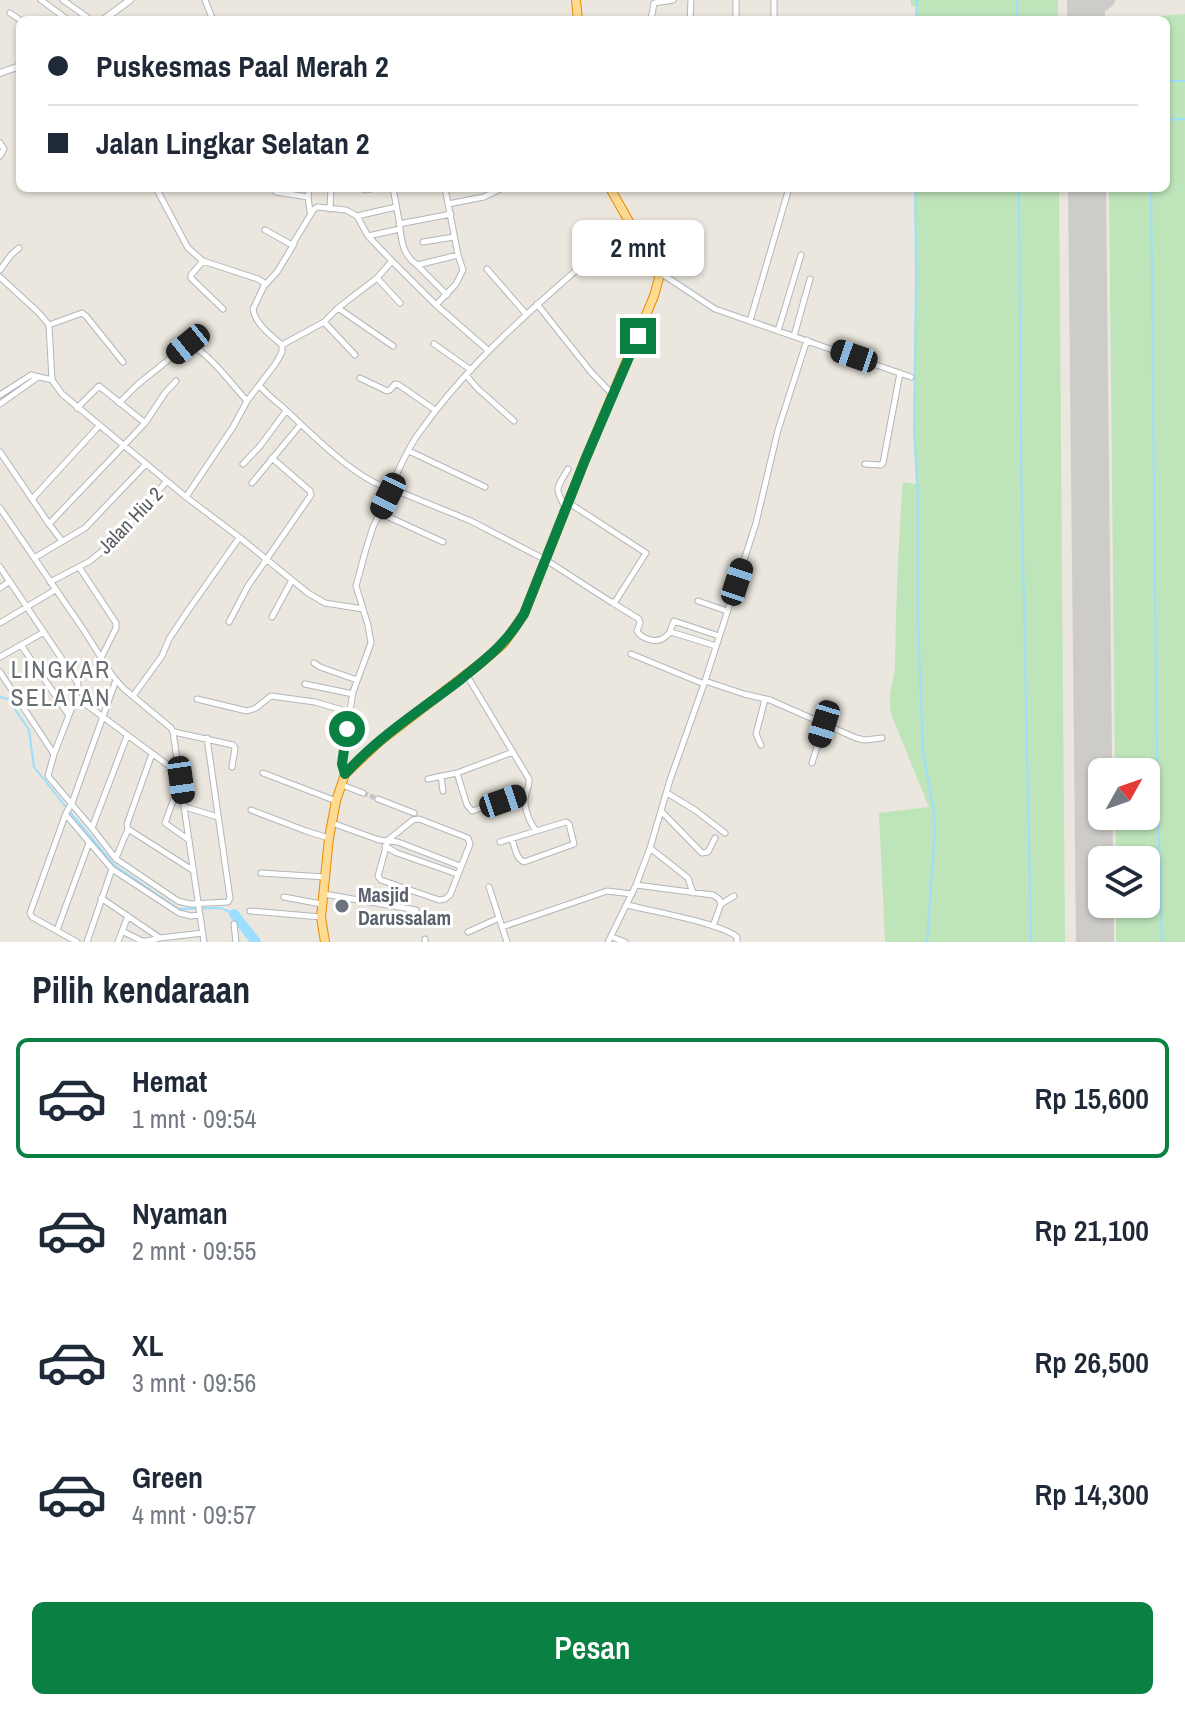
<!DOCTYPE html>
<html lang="id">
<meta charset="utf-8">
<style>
body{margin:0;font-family:"Archivo Narrow",sans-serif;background:#f2f2f3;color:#1f2937;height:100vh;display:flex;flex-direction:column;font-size:30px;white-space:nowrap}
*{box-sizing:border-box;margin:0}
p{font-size:26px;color:#747a83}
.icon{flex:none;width:44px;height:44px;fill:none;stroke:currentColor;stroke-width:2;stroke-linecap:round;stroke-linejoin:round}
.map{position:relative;height:942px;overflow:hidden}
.sheet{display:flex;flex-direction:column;background:#fff;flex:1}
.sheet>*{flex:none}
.hud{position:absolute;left:16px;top:16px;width:1154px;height:176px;border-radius:12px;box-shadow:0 2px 6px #0004;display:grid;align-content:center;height:176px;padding:0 32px;background:#fff}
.needle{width:52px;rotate:50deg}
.controls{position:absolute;left:1088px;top:758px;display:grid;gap:16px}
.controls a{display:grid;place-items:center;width:72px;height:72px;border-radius:12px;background:#fff;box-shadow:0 2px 6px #0004;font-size:40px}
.end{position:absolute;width:36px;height:36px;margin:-18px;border:10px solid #0b8043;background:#fff;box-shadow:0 0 0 4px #fff}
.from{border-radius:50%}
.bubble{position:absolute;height:56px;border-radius:12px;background:#fff;box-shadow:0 2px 6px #0004;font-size:26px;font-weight:600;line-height:56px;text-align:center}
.car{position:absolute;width:24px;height:48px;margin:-24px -12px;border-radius:10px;box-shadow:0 0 6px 2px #0007;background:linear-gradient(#222 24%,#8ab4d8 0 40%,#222 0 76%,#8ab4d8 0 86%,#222 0)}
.hud b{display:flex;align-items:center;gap:28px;height:76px;font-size:30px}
.hud b+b{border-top:2px solid #e0e1e3}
.hud i{width:20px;height:20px;background:#1f2937}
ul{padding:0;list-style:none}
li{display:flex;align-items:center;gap:24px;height:120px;margin:0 16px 12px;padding:0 16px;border:4px solid transparent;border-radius:12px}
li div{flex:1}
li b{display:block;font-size:30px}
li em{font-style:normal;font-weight:600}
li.current{border-color:#0b8043}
li>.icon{width:72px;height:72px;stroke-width:1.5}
h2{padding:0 32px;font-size:36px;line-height:96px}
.primary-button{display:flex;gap:16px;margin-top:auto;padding:16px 32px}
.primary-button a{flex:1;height:92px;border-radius:12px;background:#0b8043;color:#fff;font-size:32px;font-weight:600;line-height:92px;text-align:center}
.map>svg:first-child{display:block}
</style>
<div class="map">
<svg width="1185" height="942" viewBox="0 0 1185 942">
<rect width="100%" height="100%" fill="#ebe7de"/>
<path fill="#bee4ba" d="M911,0H1058V20H917L918,7L911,6Z
M1185,14V942H1116V904H1146V860H1116L1115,816H1146V772H1115L1109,188H1166V20H1129L1132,18Z
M915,188H1059L1065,942H885L879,813L929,807L891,714C887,694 894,684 895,665C896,604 898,543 903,482L916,484L914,432L916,274Z"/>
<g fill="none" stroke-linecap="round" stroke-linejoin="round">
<path stroke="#9bdeff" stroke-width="2" d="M1017,0V20
M916,20L917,0
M1166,81H1185
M1166,120L1185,119
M915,188L916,274L914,432L918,497V624L923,751L934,813L935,830L927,942
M1019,188L1021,462L1031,942
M1151,188L1157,773L1162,942
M0,697L8,699L29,730L34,767L66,807
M70,812L114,865L178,909L221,908L234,914"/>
<path stroke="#9bdeff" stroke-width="10" d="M234,914L256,942"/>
<path stroke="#ceccc8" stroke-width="16" d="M1086,20L1096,8L1107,0"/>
<path stroke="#ceccc8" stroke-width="38" d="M1086,0V20
M1087,188L1095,942"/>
<path stroke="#c6c4be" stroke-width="5" stroke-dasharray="5 2.5" stroke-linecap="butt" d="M363,793L378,799"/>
<g stroke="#b2b6ba" stroke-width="7">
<path id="minor" d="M41,0L68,20
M63,0L91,20
M205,0L213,20
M10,13L20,20
M651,20L654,3L673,0
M690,20L691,0
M736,20V0
M774,20V0
M0,143L4,149L0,156
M156,188L188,248L203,261L258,279L263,282L264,286
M309,188L308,197L310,212
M362,188L365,190L375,188
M393,188L400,226
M276,192L308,197
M448,204L484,197L502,188
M330,209L331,188
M357,216L396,207
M399,224L451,214
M265,230L292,245L314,209L318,207L346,210L357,216L368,236L392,261L436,305L489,351
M368,236L400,229C402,245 404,255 417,265L458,255
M423,242L454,237
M203,261L191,275V278L223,309
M417,265L447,295
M487,269L526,314
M0,270L11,255L19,248
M659,272L715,309L911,377
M0,277L39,313L49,325L52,380L62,394L186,497L239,537L308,593L325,603L363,609
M377,278L400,303
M537,304L591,372L613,395
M436,305L456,284L463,270L458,255L445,188
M338,308L393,346
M750,321L789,188
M324,322L355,355
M49,325L82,313L86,316L123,362
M778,331L801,255
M794,336L810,279
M434,344L471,370
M282,345L324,322L338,308L377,278L392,261
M282,345C271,335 255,324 253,309L264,286L277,272L294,244
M466,375L477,388L514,421
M360,378L387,391L390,390L395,384L399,385L435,410
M259,385C267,395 277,402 286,410C309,432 360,483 390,488C399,470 407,449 419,433C457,379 505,333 555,289C580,267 604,245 631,225
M0,395L31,375L52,380
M119,403L137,385L188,344C208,351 232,385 247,401
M0,404L38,377
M77,408L99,386L145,423
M409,451L485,487
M0,452L49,524L145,423L165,393L176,381
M243,464L260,446L286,411
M865,464L881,465L883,463L900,373
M252,483L301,424
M186,497L233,427L247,401L276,363L282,352V345
M33,498L99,426
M0,508L83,629L112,675L123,688L171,728L173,732L204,942
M566,509C554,487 556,490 568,469
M380,513L443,542
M49,524L62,541
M34,558L85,528L146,464
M0,567L78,683L76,697L54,754L48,776L92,828L127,736
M79,567L116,623V628L102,656
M50,582L90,561L112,543L167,481
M0,588L10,581
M698,601L727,611
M613,603L639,619L640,623L637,631C641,638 654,643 662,639C666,637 668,634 671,632L716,646
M272,617L292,580
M229,622L248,586L311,495L310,491L272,458
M0,623L55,590
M670,631L674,621L719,636
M21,645L68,714
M631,654L704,684
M0,657L44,632
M314,663L320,667L357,680
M0,672L54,754
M466,674L529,779C530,788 525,791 525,799C524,808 530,824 536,830
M705,681L744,694L770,700L856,738L865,740L882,738
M305,684L353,694
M133,696L162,656L169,639L189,609L239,538
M76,697L180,774
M197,699L247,711L256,708L271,696L315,702L349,712
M174,732L233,745L235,748L232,767
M761,745L756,734L765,699
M812,763L824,724
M263,773L336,801
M345,773L342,764L344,745L353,692L371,643L368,625L356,586L366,549L373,527L388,496L390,488L471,521L546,560L611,602H615L646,553L569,503
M457,773L467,805L472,811L526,793
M441,776L443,791
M428,779L457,773L513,752
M180,782L165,823L189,840
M342,785L363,793
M667,793L695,810L725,833
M378,799L414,813
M185,807L218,817
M251,810L306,831L329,838
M661,811L702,853L708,852L715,838
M66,815L112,869L179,913L191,916L200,915
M419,819L468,838L470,844L450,895L445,899L439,900L381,880L378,876L388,840L413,820Z
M332,823L379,840L398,842L460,866
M92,828L116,859L178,901L190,904L228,902L230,898L207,738
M128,829L194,871
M500,842L566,822L569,824L574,844L524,862C516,859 515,847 512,839
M385,846L397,853L457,874
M650,848L688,878L693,893
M116,858L128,829L127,824L152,754
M261,873L325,877
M636,885L713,895L719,899L721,904
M489,887L507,942
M324,894L416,910
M284,897L321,904
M101,898L160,938
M627,905C651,911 721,923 737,937V942
M250,911L321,917
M234,924L236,942
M713,926L721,904L734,896
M502,927L607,891L632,894
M57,930L89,843
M122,931L142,941H147L160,938L203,933
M468,932L499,918
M612,937L625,942
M425,939V942
M77,942L32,917L30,913L66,813L72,803L116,680
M87,942L112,869
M118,942L128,916
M608,942L636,885L650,848L670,780L704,684L756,523L778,430L807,340"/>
</g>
<g stroke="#b2b6ba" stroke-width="8">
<path id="tertiary" d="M103,20L130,0
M0,73L20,66"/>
</g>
<g stroke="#ea8800" stroke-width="10">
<path id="trunk" d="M576,0L578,20
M325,942L321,917L329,838L336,801L345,774L380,741L481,663L504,643L524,614L585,460L654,296L659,278L653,257L631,225L610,188"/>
</g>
<use href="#minor" stroke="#fff" stroke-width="5"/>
<use href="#tertiary" stroke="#fff" stroke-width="6"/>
<use href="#trunk" stroke="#fedb92" stroke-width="8"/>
</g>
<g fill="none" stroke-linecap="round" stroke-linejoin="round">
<path stroke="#0b8043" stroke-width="10" d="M347,729L342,764L345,774C378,737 421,710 460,680C487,658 506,644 524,614L585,460L638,336"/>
</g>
<circle fill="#6b7280" stroke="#fff" stroke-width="3" cx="342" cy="906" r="8"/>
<g text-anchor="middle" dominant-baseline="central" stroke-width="6" stroke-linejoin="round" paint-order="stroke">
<g font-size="20" fill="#585c60" stroke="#fff">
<text transform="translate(130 520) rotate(-46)">Jalan Hiu 2</text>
</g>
<g font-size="20" font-weight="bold" fill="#5b616d" stroke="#fff" text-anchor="start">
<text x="358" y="894">Masjid<tspan x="358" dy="23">Darussalam</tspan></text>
</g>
<g font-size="24" letter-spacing="2" fill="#696e72" stroke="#fff">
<text x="61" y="669">LINGKAR<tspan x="61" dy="28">SELATAN</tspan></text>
</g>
</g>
</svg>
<div class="controls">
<a><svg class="needle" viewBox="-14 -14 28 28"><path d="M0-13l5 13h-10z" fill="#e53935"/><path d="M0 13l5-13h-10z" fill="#747a83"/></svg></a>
<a><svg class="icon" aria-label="layers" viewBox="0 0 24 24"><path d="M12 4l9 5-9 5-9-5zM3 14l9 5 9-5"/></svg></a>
</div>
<i class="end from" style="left:347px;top:729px"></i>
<i class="end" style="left:638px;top:336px"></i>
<div class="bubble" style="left:572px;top:220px;width:132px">2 mnt</div>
<i class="car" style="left:188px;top:344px;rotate:231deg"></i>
<i class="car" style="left:854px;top:356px;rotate:289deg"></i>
<i class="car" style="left:388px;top:496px;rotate:206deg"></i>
<i class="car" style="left:737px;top:582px;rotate:18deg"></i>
<i class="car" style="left:824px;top:724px;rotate:197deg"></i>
<i class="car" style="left:181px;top:780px;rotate:172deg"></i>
<i class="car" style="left:503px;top:801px;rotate:71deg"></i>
<div class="hud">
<b><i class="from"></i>Puskesmas Paal Merah 2</b>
<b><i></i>Jalan Lingkar Selatan 2</b>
</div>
</div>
<section class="sheet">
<h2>Pilih kendaraan</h2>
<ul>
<li class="current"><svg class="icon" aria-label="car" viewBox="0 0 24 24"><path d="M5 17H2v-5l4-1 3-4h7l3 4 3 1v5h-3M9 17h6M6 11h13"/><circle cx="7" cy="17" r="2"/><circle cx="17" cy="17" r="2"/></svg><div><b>Hemat</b><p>1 mnt · 09:54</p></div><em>Rp 15,600</em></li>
<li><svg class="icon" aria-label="car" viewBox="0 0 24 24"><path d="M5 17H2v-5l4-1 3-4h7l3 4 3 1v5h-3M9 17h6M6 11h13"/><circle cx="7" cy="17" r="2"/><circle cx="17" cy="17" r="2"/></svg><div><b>Nyaman</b><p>2 mnt · 09:55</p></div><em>Rp 21,100</em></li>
<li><svg class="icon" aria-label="car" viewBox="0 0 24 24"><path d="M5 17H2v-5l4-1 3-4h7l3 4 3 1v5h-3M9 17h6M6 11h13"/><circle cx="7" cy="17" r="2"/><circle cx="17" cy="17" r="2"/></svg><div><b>XL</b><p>3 mnt · 09:56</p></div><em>Rp 26,500</em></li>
<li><svg class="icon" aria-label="car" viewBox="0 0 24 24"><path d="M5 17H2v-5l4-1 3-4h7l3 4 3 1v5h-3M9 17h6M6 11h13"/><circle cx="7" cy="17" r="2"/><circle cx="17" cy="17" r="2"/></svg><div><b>Green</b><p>4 mnt · 09:57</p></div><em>Rp 14,300</em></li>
</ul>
<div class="primary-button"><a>Pesan</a></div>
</section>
